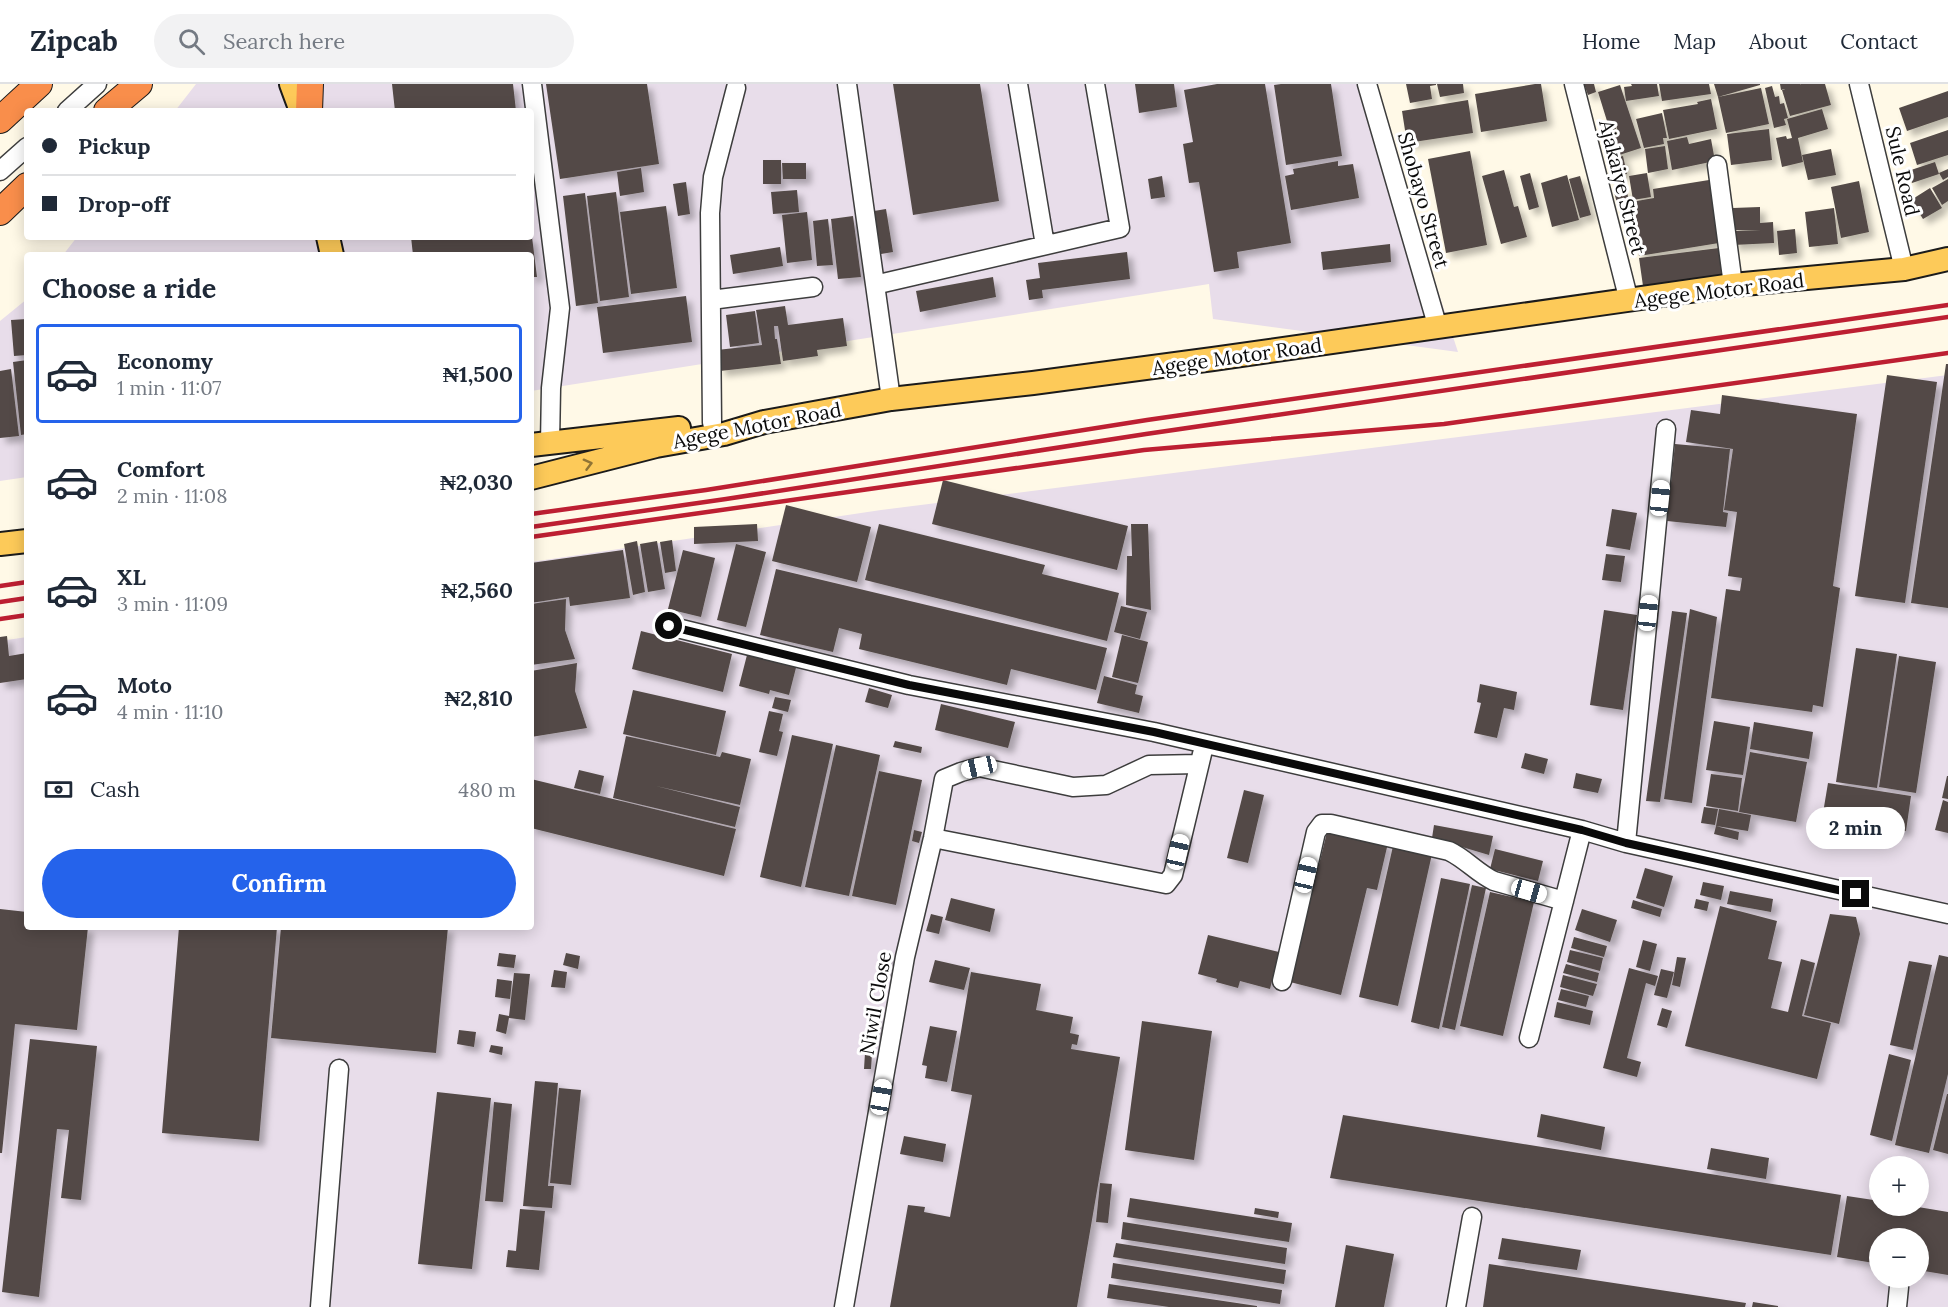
<!DOCTYPE html>
<meta charset="utf-8">
<style>
body{margin:0;font-family:Lora,serif;background:#f2f2f3;color:#1f2937;height:100vh;display:flex;flex-direction:column;font-size:22px;white-space:nowrap}
*{box-sizing:border-box;margin:0}
p{font-size:20px;color:#747a83}
.icon{flex:none;width:33px;height:33px;fill:none;stroke:currentColor;stroke-width:2;stroke-linecap:round;stroke-linejoin:round}
.map{position:relative;flex:1;overflow:hidden}
.panel{position:absolute;left:24px;top:168px;width:510px;height:678px;display:flex;flex-direction:column;background:#fff;border-radius:6px;box-shadow:0 3px 15px #0003}
.panel>*{flex:none}
.hud{position:absolute;left:24px;top:24px;width:510px;height:132px;border-radius:6px;box-shadow:0 3px 15px #0003;display:grid;align-content:center;height:132px;padding:0 18px;background:#fff}
.tools{position:absolute;left:1869px;top:1072px;display:grid;gap:12px}
.tools a{display:grid;place-items:center;width:60px;height:60px;border-radius:50%;background:#fff;box-shadow:0 3px 15px #0003;font-size:30px}
.end{position:absolute;width:27px;height:27px;margin:-14px;border:8px solid #0a0a0a;background:#fff;box-shadow:0 0 0 3px #fff}
.from{border-radius:50%}
.bubble{position:absolute;height:42px;border-radius:21px;background:#fff;box-shadow:0 3px 15px #0003;font-size:20px;font-weight:700;line-height:42px;text-align:center}
.car{position:absolute;width:18px;height:36px;margin:-18px -9px;border-radius:8px;box-shadow:0 0 4px 2px #0007;background:linear-gradient(#fff 24%,#345 0 40%,#fff 0 76%,#345 0 86%,#fff 0)}
.hud b{display:flex;align-items:center;gap:21px;height:57px;font-size:22px}
.hud b+b{border-top:2px solid #e0e1e3}
.hud i{width:15px;height:15px;background:#1f2937}
ul{padding:0;list-style:none}
li{display:flex;align-items:center;gap:18px;height:99px;margin:0 12px 9px;padding:0 6px;border:3px solid transparent;border-radius:6px}
li div{flex:1}
li b{display:block;font-size:22px}
li em{font-style:normal;font-weight:700}
li.on{border-color:#2563eb}
li>.icon{width:54px;height:54px;stroke-width:1.5}
h2{padding:0 18px;font-size:27px;line-height:72px}
.pay{display:flex;align-items:center;gap:15px;height:66px;padding:0 18px;font-size:22px}
.pay p{margin-inline-start:auto}
.primary-button{display:flex;gap:12px;margin-top:auto;padding:12px 18px}
.primary-button a{flex:1;height:69px;border-radius:36px;background:#2563eb;color:#fff;font-size:24px;font-weight:700;line-height:69px;text-align:center}
header{display:flex;align-items:center;gap:36px;box-sizing:border-box;height:84px;padding:0 30px;background:#fff;border-bottom:2px solid #e0e1e3}
header strong{font-size:28px}
nav{display:flex;gap:33px;margin-inline-start:auto;font-size:21px}
.search{width:420px;height:54px;background:#f2f2f3;display:flex;align-items:center;gap:15px;box-sizing:border-box;padding:0 21px;border-radius:33px;color:#747a83;font-size:22px}
.map>svg:first-child{display:block}
</style>
<header>
<strong>Zipcab</strong>
<div class="search"><svg class="icon" aria-label="search" viewBox="0 0 24 24"><circle cx="10" cy="10" r="6"/><path d="M15 15l6 6"/></svg>Search here</div>
<nav><a>Home</a><a>Map</a><a>About</a><a>Contact</a></nav>
</header>
<div class="map">
<svg width="1948" height="1223" viewBox="0 0 1948 1223">
<defs>
<filter id="shadow"><feDropShadow dx="5.5" dy="5.5" stdDeviation="3" flood-color="#0004"/></filter>
</defs>
<rect width="100%" height="100%" fill="#fff9e7"/>
<path fill="#e8ddea" fill-rule="evenodd" d="M196,0H1370L1458,268L1213,235L1209,200L531,307V171H63L77,153H531V27H175Z
M27,215V393L0,397V237Z
M1948,291V1223H0V557L27,553V843H531V478L881,426ZM1880,1083H1918V1122H1880ZM1880,1155H1918V1194H1880Z"/>
<path fill="#534a46" filter="url(#shadow)" d="M392,0H513L516,27H395Z
M546,0H647L659,80L560,95Z
M893,0H980L999,117L913,131Z
M1135,0H1174L1177,23L1139,29Z
M1217,0H1265L1291,159L1237,168L1239,184L1214,188L1199,98L1189,99L1183,60L1193,58L1184,6Z
M1281,0H1331L1342,72L1286,81L1274,1Z
M1406,0H1436V1L1430,2L1432,15L1410,19Z
M1437,0H1463L1464,9L1440,13Z
M1535,0H1541L1547,37L1481,48L1475,10Z
M1584,0H1594L1596,8L1588,11Z
M1631,0H1657L1659,12L1626,17L1624,3L1632,2Z
M1659,0H1709L1711,10L1662,17Z
M1714,0H1760V1L1718,13Z
M1780,0H1800V1L1781,6Z
M1801,0H1825L1831,21L1790,32L1782,6Z
M1620,1L1641,64L1607,75L1601,57L1619,51L1615,38L1616,45L1601,50L1597,40L1607,37L1598,8Z
M1772,2L1775,13L1779,12L1780,20L1784,19L1788,34L1784,35L1786,41L1774,44L1765,4Z
M1761,4L1769,40L1726,49L1718,13Z
M1948,7V33L1907,47L1899,24Z
M1711,15L1717,45L1669,55L1663,26L1698,20L1697,18Z
M1468,16L1473,49L1407,59L1402,27Z
M1822,25L1828,45L1798,54L1803,78L1782,83L1776,54L1786,52L1787,55L1792,54L1787,35Z
M1662,29L1667,54H1663L1664,60L1644,64L1636,35Z
M1769,45L1772,76L1731,81L1727,50Z
M1948,46V71L1917,81L1910,59Z
M1687,53L1689,60L1711,55L1715,77L1672,86L1667,57Z
M1665,62L1668,85L1648,89L1645,65Z
M1831,65L1836,91L1808,96L1802,71Z
M1470,67L1487,161L1446,169L1428,75Z
M1623,72L1627,90L1611,93L1607,76Z
M763,76H781V100H763Z
M1338,77V82L1353,80L1359,114L1291,126L1285,92L1294,90L1293,85Z
M1935,78L1939,90L1912,99L1908,87Z
M782,79H806V95H783Z
M641,84L644,108L620,112L617,88Z
M1948,85V93L1943,96L1939,89Z
M1504,86L1514,123L1518,122L1527,153L1501,160L1482,92Z
M1530,89L1539,123L1529,126L1520,92Z
M1647,89L1651,113L1633,116L1629,92Z
M1567,91L1579,136L1552,143L1541,99Z
M1162,92L1165,113L1151,115L1148,95Z
M1580,92L1591,131L1580,134L1569,95Z
M1948,95V117L1942,121L1932,104Z
M1709,96L1719,159L1639,172L1631,118L1654,114L1653,105Z
M1859,97L1869,148L1841,154L1831,103Z
M686,98L690,130L678,132L673,100Z
M1930,104L1942,124L1923,135L1911,116Z
M1626,105L1629,116L1617,119L1614,108Z
M797,106L799,128L773,130L771,108Z
M616,108L629,213L600,217L587,112Z
M585,109L598,219L576,222L563,112Z
M666,122L677,204L631,210L620,128Z
M1760,123V139L1773,138L1774,159L1733,161L1732,147L1761,146H1734L1733,124Z
M1834,124L1838,160L1809,163L1805,128Z
M886,125L893,168L881,170L874,127Z
M807,128L812,176L787,179L782,131Z
M853,132L861,193L838,195L831,135Z
M828,135L833,181L817,182L813,137Z
M1795,145L1797,169L1779,171L1777,147Z
M411,153H532L537,193H531V171H413Z
M1390,160L1391,178L1323,186L1321,168Z
M780,163L783,182L733,190L730,171Z
M1719,164L1723,192L1643,202L1639,174Z
M1127,168L1130,195L1042,206L1043,214L1029,216L1026,196L1040,194L1038,179Z
M993,193L996,213L920,228L916,207Z
M686,212L692,258L603,269L597,223Z
M785,222L788,241L843,234L847,262L817,266L818,272L783,277L778,242H774L775,255H777L781,280L720,287L717,266L762,261L756,226Z
M755,227L759,259L730,263L726,231Z
M27,235V271L14,272L11,236Z
M27,276V350L21,351L13,278Z
M1946,280H1948V524L1911,519Z
M11,285L19,352L0,354V287Z
M1887,291L1937,298L1905,519L1855,512Z
M1722,311L1857,330L1833,502L1840,504L1823,623L1813,621L1812,628L1711,614L1726,505L1740,507L1742,494L1728,492L1737,428L1724,426L1733,365L1686,358L1691,326L1720,330Z
M1675,360L1730,365L1723,428L1728,429L1726,443L1667,437Z
M943,396L1128,442L1117,486L932,440Z
M786,421L871,443L857,498L772,477Z
M1612,425L1637,429L1630,466L1606,462Z
M757,440L758,457L694,460V443Z
M879,440L1045,481L1042,490L1119,509L1107,557L865,496Z
M1131,440H1148L1151,526L1126,521L1127,472H1132Z
M672,456L676,487L665,489L660,458Z
M637,457L645,508L633,511L624,460Z
M657,457L665,505L648,508L640,460Z
M736,460L766,468L746,543L717,536Z
M623,466L630,514L570,522L569,513L531,519V479Z
M683,466L715,474L701,533L668,525Z
M1606,470L1625,472L1621,498L1602,496Z
M776,485L1107,564L1096,606L1011,585L1007,601L859,565L862,550L839,544L833,568L760,551Z
M566,515L565,546L575,575L531,581V520Z
M1121,522L1147,528L1140,555L1114,548Z
M1690,525L1717,533L1692,719L1664,715Z
M1604,526L1637,531L1623,626L1590,621Z
M1672,527L1687,529L1660,718L1646,717Z
M641,547L732,570L723,608L632,585Z
M1122,551L1148,558L1138,599L1112,593Z
M7,552L9,572L27,569V595L0,599V553Z
M1856,564L1897,570L1877,704L1836,698Z
M765,567L798,576L789,611L770,606L769,610L739,602L747,571L763,575Z
M1899,572L1936,578L1916,709L1879,703Z
M577,579L575,607L587,644L531,653V587Z
M1104,592L1137,601L1135,610L1143,612L1139,629L1097,619Z
M1480,600L1517,608L1514,626L1504,624L1497,654L1474,649L1481,619L1477,618Z
M869,604L892,611L888,624L865,618Z
M633,606L726,627L716,671L623,650Z
M775,613L791,616L788,628L772,624Z
M941,620L1015,638L1008,664L935,646Z
M769,627L783,630L779,647L783,648L777,672L759,668Z
M1714,637L1750,643L1743,691L1706,686Z
M1754,638L1813,648L1809,675L1750,665Z
M792,651L833,660L801,803L760,793Z
M626,652L720,673L722,668L751,675L740,721L656,702L740,723L735,743L613,714Z
M895,657L922,663L921,669L893,663Z
M836,661L880,671L849,812L805,803Z
M1750,668L1807,678L1796,738L1739,728Z
M1525,669L1548,675L1544,690L1521,684Z
M579,686L604,692L600,710L574,704Z
M879,687L922,696L896,821L852,812Z
M1576,689L1602,695L1598,709L1573,704Z
M1711,690L1742,694L1738,727L1706,722Z
M1947,692H1948V715L1942,714Z
M531,695L736,745L724,792L531,744Z
M1828,699L1911,712L1906,747L1822,735Z
M1244,706L1264,711L1248,779L1227,774Z
M1943,716L1948,718V749L1935,746Z
M1704,723L1718,725L1715,741L1701,739Z
M1719,725L1751,731L1748,747L1716,742Z
M1434,741L1493,752L1489,771L1432,754Z
M1716,742L1739,748L1738,756L1714,750Z
M1328,744L1388,759L1377,806L1367,804L1341,911L1290,898Z
M914,746L922,748L919,759L912,757Z
M1393,762L1432,770L1398,922L1359,913Z
M1495,765L1543,777L1538,797L1490,785Z
M1645,784L1673,792L1664,823L1636,814Z
M1441,794L1470,800L1439,945L1411,938Z
M1703,798L1724,802L1721,816L1700,811Z
M1472,801L1486,804L1455,946L1442,943Z
M1730,807L1773,815L1771,828L1727,820Z
M1490,808L1534,818L1503,952L1460,942Z
M951,814L995,825L990,848L945,836Z
M1696,815L1709,818L1707,827L1694,824Z
M1633,816L1662,825L1660,833L1631,824Z
M1720,822L1777,837L1768,875L1782,878L1771,924L1788,928L1801,875L1815,879L1802,932L1831,939L1817,995L1685,962Z
M0,825L27,828V843H88L77,946L15,940L2,1069H0Z
M1582,825L1617,836L1610,858L1575,846Z
M931,830L943,833L939,850L926,847Z
M1830,830L1856,833L1860,850L1839,940L1804,931Z
M179,843H277L259,1057L162,1049Z
M281,843H448L436,969L271,954Z
M1208,851L1279,868L1270,905L1240,897L1238,904L1216,898L1217,895L1198,890Z
M1574,853L1607,862L1604,873L1571,864Z
M1643,856L1657,860L1650,887L1636,883Z
M1570,866L1603,874L1600,887L1567,878Z
M883,868L892,870L887,892L878,890Z
M499,869L516,871L514,884L497,882Z
M566,869L580,872L578,885L563,881Z
M1939,871L1948,873V990L1929,1069L1895,1061Z
M1677,873L1686,874L1680,903L1672,901Z
M935,876L970,884L964,906L929,898Z
M1909,877L1932,881L1913,966L1890,961Z
M1566,880L1599,889L1597,898L1563,889Z
M1629,884L1658,892L1655,902L1646,899L1627,974L1641,978L1637,993L1603,984Z
M1661,885L1674,888L1667,914L1654,911Z
M554,886L567,888L565,904L551,903Z
M971,888L1041,900L1036,926L1073,933L1070,949L1079,951L1077,961L1072,960L1071,965L1120,973L1077,1223H890L908,1121L925,1123L924,1128L950,1133L972,1011L951,1007Z
M514,889L530,890L525,936L509,934L506,950L496,947L499,930L509,932Z
M1563,891L1597,900L1593,912L1560,903Z
M497,895L512,897L510,915L495,913Z
M1561,905L1589,912L1586,923L1558,916Z
M1557,918L1593,927L1590,941L1554,933Z
M1662,924L1672,927L1667,944L1657,941Z
M873,931L881,933L876,955L868,953Z
M1142,937L1212,947L1194,1076L1125,1066Z
M930,942L957,947L947,998L925,994L927,982L922,981Z
M459,946L476,948L474,963L457,960Z
M30,955L97,962L81,1116L61,1114L69,1046L57,1045L39,1213L2,1208Z
M491,961L503,963L502,971L489,968Z
M865,969L872,970L871,985H864Z
M1889,970L1911,976L1892,1057L1870,1051Z
M535,997L558,999L548,1102H554L552,1124L523,1122Z
M559,1004L581,1006L571,1101L550,1099Z
M437,1008L491,1014L472,1185L418,1180Z
M1947,1010H1948V1070L1933,1066Z
M494,1018L512,1020L503,1118L485,1117Z
M1541,1030L1605,1043L1601,1066L1537,1053Z
M1343,1031L1841,1111L1831,1171L1330,1094Z
M904,1052L946,1060L943,1078L900,1070Z
M1711,1064L1769,1074L1766,1095L1707,1085Z
M1100,1099L1112,1100L1108,1139L1096,1138Z
M1847,1112L1880,1117V1122H1912L1948,1128V1191L1918,1186V1155H1880V1180L1837,1173Z
M1130,1114L1292,1139L1289,1158L1127,1133Z
M1255,1124L1279,1128L1278,1134L1254,1130Z
M520,1125L545,1127L539,1186L506,1183L508,1166L516,1167Z
M1123,1138L1287,1164L1285,1180L1121,1155Z
M1502,1154L1581,1166L1577,1186L1498,1175Z
M1116,1159L1286,1186L1284,1200L1113,1173Z
M1346,1161L1394,1170L1384,1223H1335Z
M1113,1179L1282,1206L1280,1220L1111,1194Z
M1489,1180L1746,1219L1745,1223H1483Z
M1109,1200L1257,1222V1223H1169L1107,1214Z
M1753,1218L1778,1222V1223H1752Z"/>
<g fill="none" stroke-linecap="round" stroke-linejoin="round">
<g stroke="#3d3d3d" stroke-width="21">
<path id="minor" d="M532,0L560,224L551,304L550,359
M847,0L891,315
M1018,0L1045,161
M1367,0L1438,244
M1574,0L1629,217
M1859,0L1904,185
M67,27L97,0
M1717,81L1733,201
M0,87L27,63
M876,199H883L1120,144L1095,0
M711,216L813,203
M712,339L710,129L713,93L736,4
M669,542L909,601L1154,648L1582,746L1626,759L1948,830
M933,754L1166,800L1173,791L1202,670
M1626,759L1666,345
M1282,897L1316,748L1322,740H1331L1449,767C1466,775 1477,789 1494,797L1564,817
M1529,954L1582,746
M320,1223L339,985
M844,1223L905,873L933,754L944,695L961,688L979,683L1073,703L1106,701L1149,681L1198,680
M1456,1223L1472,1133
M1897,1223L1899,1203"/>
</g>
<g stroke="#1b1b1b" stroke-width="26">
<path id="major" d="M291,0L301,27
M328,153L332,171
M531,361L679,344
M531,394L656,362L724,350L764,338L891,315L1033,299L1213,275L1733,201L1904,185L1948,175
M0,460L27,457"/>
</g>
<g stroke="#1b1b1b" stroke-width="28">
<path id="highway" d="M107,27L139,0
M309,27L310,0
M0,36L39,0
M0,128L27,102"/>
</g>
<use href="#minor" stroke="#fff" stroke-width="18"/>
<use href="#major" stroke="#fdca59" stroke-width="22"/>
<use href="#highway" stroke="#f98e4b" stroke-width="26"/>
<path stroke="#bd1f32" stroke-width="4.5" d="M531,430L706,406L1147,336L1948,221
M531,443L726,415L1146,350L1948,233
M531,453L1144,366L1444,340L1948,269
M0,502L27,498
M0,518L27,514
M0,535L27,531"/>
</g>
<defs><path id="oneway-chevron" d="M-2-3.5L2.5 0L-2 3.5" fill="none" stroke-width="1.6" stroke-linecap="round" stroke-linejoin="round" transform="scale(1.5)"/></defs>
<use stroke="#907435" href="#oneway-chevron" transform="translate(588 380) rotate(-15)"/>
<g fill="none" stroke-linecap="round" stroke-linejoin="round">
<path stroke="#0a0a0a" stroke-width="8" d="M669,542L909,601L1154,648L1582,746L1626,759L1856,810"/>
</g>
<g text-anchor="middle" dominant-baseline="central" stroke-width="6" stroke-linejoin="round" paint-order="stroke">
<g font-size="20" fill="#0a0a0a" stroke="#fff">
<text transform="translate(1903 87) rotate(77)">Sule Road</text>
<text transform="translate(1623 103) rotate(76)">Ajakaiye Street</text>
<text transform="translate(1424 116) rotate(74)">Shobayo Street</text>
<text transform="translate(1719 206) rotate(-7)">Agege Motor Road</text>
<text transform="translate(1237 272) rotate(-8)">Agege Motor Road</text>
<text transform="translate(757 341) rotate(-11)">Agege Motor Road</text>
<text transform="translate(875 919) rotate(-80)">Niwil Close</text>
</g>
</g>
</svg>
<div class="tools">
<a>+</a>
<a>−</a>
</div>
<i class="end from" style="left:669px;top:542px"></i>
<i class="end" style="left:1856px;top:810px"></i>
<div class="bubble" style="left:1806px;top:723px;width:99px">2 min</div>
<i class="car" style="left:1660px;top:414px;rotate:6deg"></i>
<i class="car" style="left:1648px;top:529px;rotate:6deg"></i>
<i class="car" style="left:979px;top:683px;rotate:257deg"></i>
<i class="car" style="left:1178px;top:768px;rotate:13deg"></i>
<i class="car" style="left:1306px;top:791px;rotate:13deg"></i>
<i class="car" style="left:1529px;top:807px;rotate:106deg"></i>
<i class="car" style="left:881px;top:1013px;rotate:10deg"></i>
<div class="hud">
<b><i class="from"></i>Pickup</b>
<b><i></i>Drop-off</b>
</div>
<section class="panel">
<h2>Choose a ride</h2>
<ul>
<li class="on"><svg class="icon" aria-label="car" viewBox="0 0 24 24"><path d="M5 17H2v-5l4-1 3-4h7l3 4 3 1v5h-3M9 17h6M6 11h13"/><circle cx="7" cy="17" r="2"/><circle cx="17" cy="17" r="2"/></svg><div><b>Economy</b><p>1 min · 11:07</p></div><em>₦1,500</em></li>
<li><svg class="icon" aria-label="car" viewBox="0 0 24 24"><path d="M5 17H2v-5l4-1 3-4h7l3 4 3 1v5h-3M9 17h6M6 11h13"/><circle cx="7" cy="17" r="2"/><circle cx="17" cy="17" r="2"/></svg><div><b>Comfort</b><p>2 min · 11:08</p></div><em>₦2,030</em></li>
<li><svg class="icon" aria-label="car" viewBox="0 0 24 24"><path d="M5 17H2v-5l4-1 3-4h7l3 4 3 1v5h-3M9 17h6M6 11h13"/><circle cx="7" cy="17" r="2"/><circle cx="17" cy="17" r="2"/></svg><div><b>XL</b><p>3 min · 11:09</p></div><em>₦2,560</em></li>
<li><svg class="icon" aria-label="car" viewBox="0 0 24 24"><path d="M5 17H2v-5l4-1 3-4h7l3 4 3 1v5h-3M9 17h6M6 11h13"/><circle cx="7" cy="17" r="2"/><circle cx="17" cy="17" r="2"/></svg><div><b>Moto</b><p>4 min · 11:10</p></div><em>₦2,810</em></li>
</ul>
<div class="pay"><svg class="icon" aria-label="cash" viewBox="0 0 24 24"><path d="M3 7h18v10H3z"/><circle cx="12" cy="12" r="2"/></svg>Cash<p>480 m</p></div>
<div class="primary-button"><a>Confirm</a></div>
</section>
</div>
